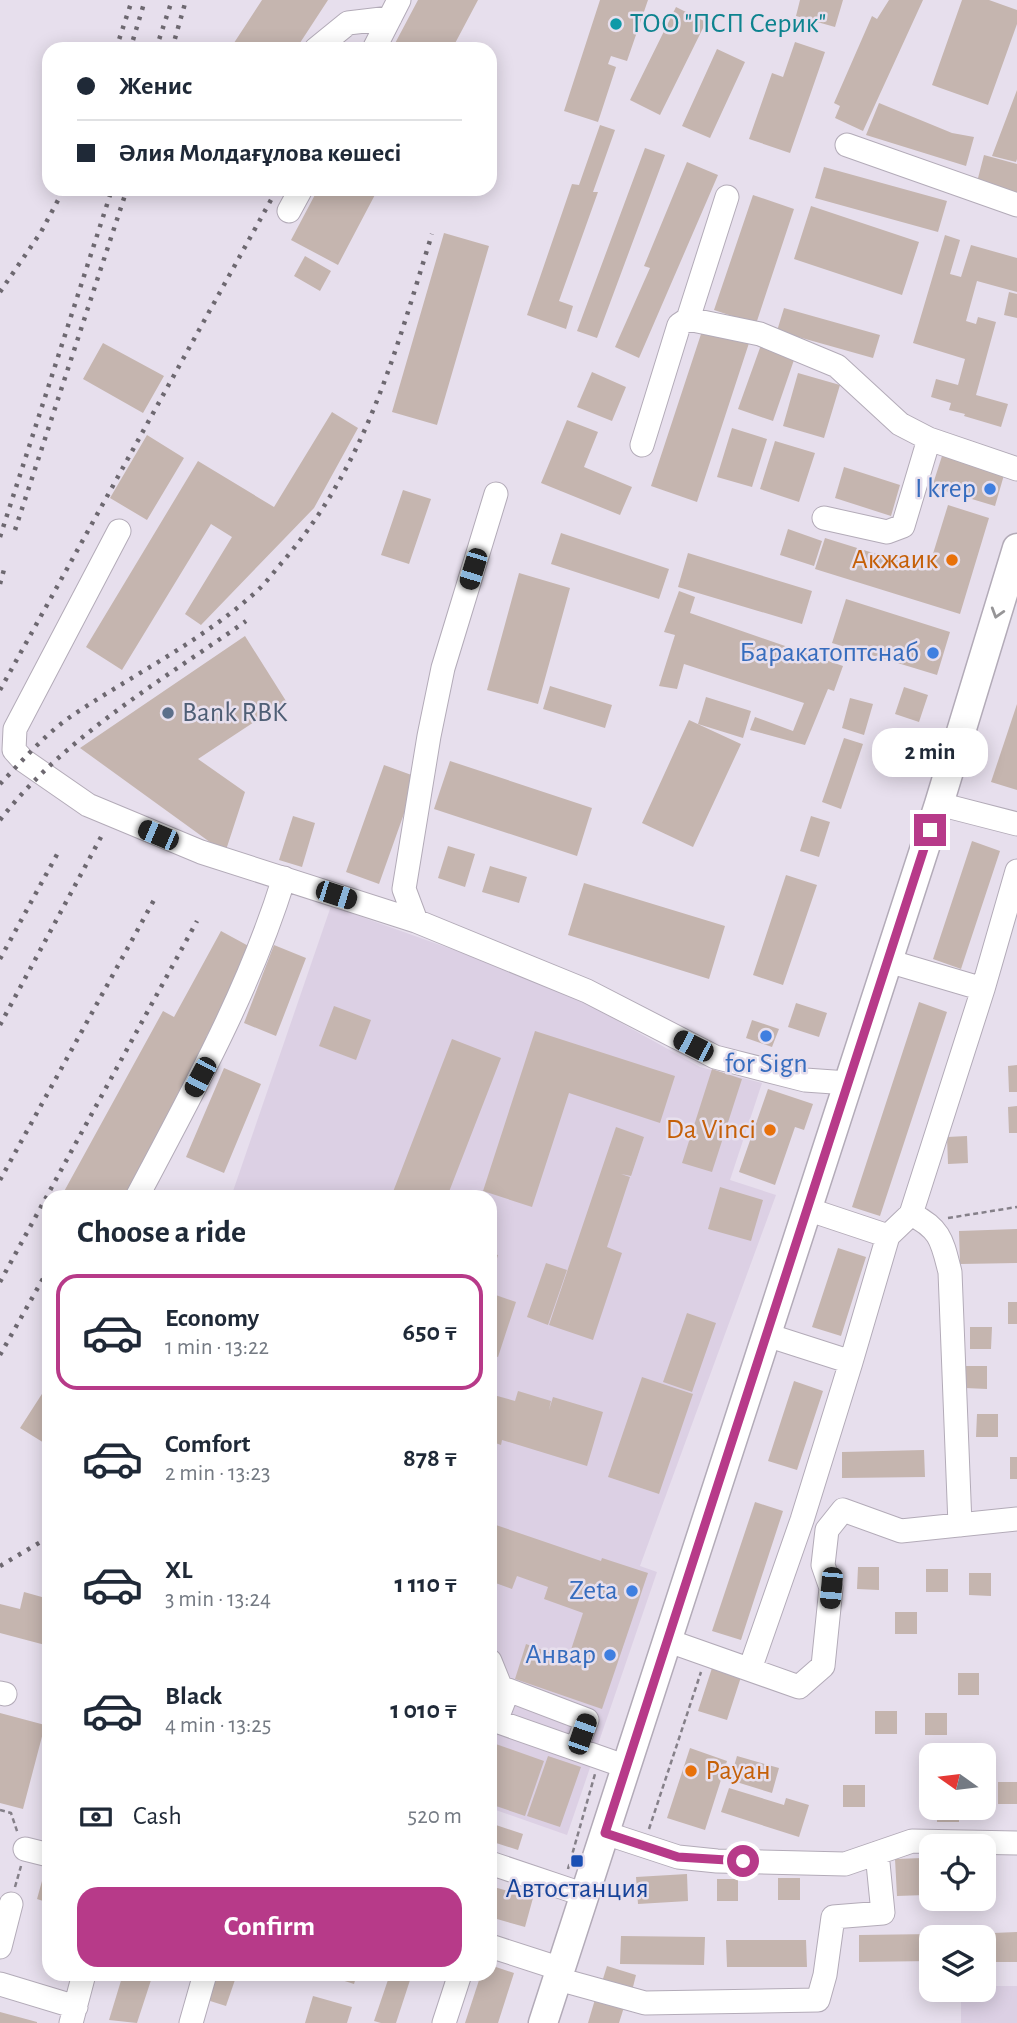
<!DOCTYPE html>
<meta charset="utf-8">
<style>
body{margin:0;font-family:"Alegreya Sans",sans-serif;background:#f6f6f7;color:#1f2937;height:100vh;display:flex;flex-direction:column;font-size:26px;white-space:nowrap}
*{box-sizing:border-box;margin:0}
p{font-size:23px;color:#747a83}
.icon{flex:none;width:38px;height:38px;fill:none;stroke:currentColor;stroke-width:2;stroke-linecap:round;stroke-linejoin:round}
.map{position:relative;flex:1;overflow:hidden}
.sheet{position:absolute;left:42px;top:1190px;width:455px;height:791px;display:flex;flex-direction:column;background:#fff;border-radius:21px;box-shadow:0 4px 18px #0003}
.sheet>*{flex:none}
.banner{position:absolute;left:42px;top:42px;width:455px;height:154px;border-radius:21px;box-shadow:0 4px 18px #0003;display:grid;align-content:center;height:154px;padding:0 35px;background:#fff}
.needle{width:46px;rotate:284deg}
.controls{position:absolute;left:919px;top:1743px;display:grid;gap:14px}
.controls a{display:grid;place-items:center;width:77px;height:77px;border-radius:14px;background:#fff;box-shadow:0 4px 18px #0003;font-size:35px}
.end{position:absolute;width:32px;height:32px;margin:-16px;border:9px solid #b73a89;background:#fff;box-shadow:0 0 0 4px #fff}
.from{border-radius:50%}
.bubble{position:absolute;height:49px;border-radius:21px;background:#fff;box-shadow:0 4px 18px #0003;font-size:23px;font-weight:700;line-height:49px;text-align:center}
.car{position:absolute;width:21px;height:42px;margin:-21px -10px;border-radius:9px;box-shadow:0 0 5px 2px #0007;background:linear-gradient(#222 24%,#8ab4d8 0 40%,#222 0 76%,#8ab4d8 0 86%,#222 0)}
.banner b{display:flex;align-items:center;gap:24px;height:66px;font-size:26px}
.banner b+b{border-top:2px solid #e0e1e3}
.banner i{width:18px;height:18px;background:#1f2937}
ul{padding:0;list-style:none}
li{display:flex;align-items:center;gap:21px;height:116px;margin:0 14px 10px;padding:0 21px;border:4px solid transparent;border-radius:21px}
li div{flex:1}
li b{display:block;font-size:26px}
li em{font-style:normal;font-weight:700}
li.current{border-color:#b73a89}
li>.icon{width:63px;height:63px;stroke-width:1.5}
h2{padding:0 35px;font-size:32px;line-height:84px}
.pay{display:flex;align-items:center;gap:18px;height:77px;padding:0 35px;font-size:26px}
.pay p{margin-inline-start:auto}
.action{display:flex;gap:14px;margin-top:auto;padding:14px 35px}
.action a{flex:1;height:80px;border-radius:21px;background:#b73a89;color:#fff;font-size:28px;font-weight:700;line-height:80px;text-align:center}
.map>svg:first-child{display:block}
</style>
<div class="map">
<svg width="1017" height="2023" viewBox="0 0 1017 2023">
<rect width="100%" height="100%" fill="#e7dfed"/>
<path fill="#dcd0e4" d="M331,906L555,986L700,1067L762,1083L730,1180L776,1195L640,1566L657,1572L567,1835L490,1808V1197H231Z
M984,1986H1017V2023H961V1990H984Z"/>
<path fill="#c5b5af" d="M262,0H328L296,49H230Z
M418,0H478L452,49H392Z
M600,0H648L627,61L611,56L608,64L616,67L598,122L564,111Z
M800,0H843L835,27L796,16Z
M889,0H923L863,131L835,118L840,106L834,103L872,16L877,19Z
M962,0H989L1017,10V24L988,105L932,85Z
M676,7L706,22L660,115L630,100Z
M795,42L825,52L790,153L749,139L772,73L783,77Z
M717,49L745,62L710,138L682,126Z
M1017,90V159L1016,162L992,156Z
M879,103L952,133L974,137L966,166L866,135Z
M600,125L615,130L593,192H598L559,301L573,306L566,329L527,315L572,184L579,185Z
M645,148L665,155L597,338L577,331Z
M984,155L1017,164V193L977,182Z
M687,162L718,175L639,358L615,347L650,268L644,266Z
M824,167L947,201L938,232L815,198Z
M318,189H378L338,265L291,240Z
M753,195L794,209L756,324L714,310Z
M811,206L919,242L902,295L794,259Z
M444,233L489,246L437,425L392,412Z
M945,235L960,240L950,274L961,277L971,245L1017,258V292L977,281L966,321L976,324L978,317L996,322L976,395L1008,404L1001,427L964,416L965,414L949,410L951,403L931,397L936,379L958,385L965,359L913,343Z
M305,256L331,271L320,291L294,276Z
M1009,292L1017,294V318L1004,315Z
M784,308L880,335L873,358L777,331Z
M703,328L749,343L697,502L651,486Z
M103,343L164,376L143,413L83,379Z
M761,345L795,357L773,421L738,409Z
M592,372L626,387L612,421L577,407Z
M798,373L840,385L824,438L783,426Z
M332,412L358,428L314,508L201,625L185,614L232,537L211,524L122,670L86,647L198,461L274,507Z
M567,420L598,432L584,467L632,487L620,515L541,483Z
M732,428L767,439L752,487L717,477Z
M147,435L184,458L147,520L110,498Z
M775,441L815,453L799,502L760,489Z
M942,456L1004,475L995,506L932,487Z
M844,467L900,485L891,516L835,498Z
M403,490L431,499L409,564L381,555Z
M948,505L989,518L960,614L815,569L825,538L928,570Z
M788,529L822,541L814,566L780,555Z
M561,533L669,569L659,599L551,564Z
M688,553L812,591L802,624L678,587Z
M519,573L570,588L538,704L487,690Z
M679,591L695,597L690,613L843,666L834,691L828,689L805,745L750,730L755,717L793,731L804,703L684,664L677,689L659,686L675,635L664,632Z
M846,599L950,632L937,675L832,643Z
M245,636L286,701L198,759L245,792L225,853L80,748Z
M550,686L612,705L605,728L543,709Z
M904,687L928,695L919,722L895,714Z
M706,697L751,711L743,738L698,724Z
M850,698L873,704L864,735L842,728Z
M1017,704V790L991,782Z
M689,720L741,744L693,847L642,823Z
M844,738L863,744L841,809L822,802Z
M450,761L592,808L577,856L434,809Z
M384,765L417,777L379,884L346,872Z
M293,816L315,823L302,867L279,860Z
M811,816L830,822L819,857L800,851Z
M972,841L1000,851L961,969L933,959Z
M448,846L475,854L465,887L438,878Z
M490,866L527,877L519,903L482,892Z
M786,875L817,885L783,985L753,975Z
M584,883L725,926L709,979L568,935Z
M221,931L254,949L206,1037L215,1042L131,1197H61L163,1011L174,1017Z
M274,945L306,958L276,1036L244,1023Z
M919,1002L947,1012L880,1216L852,1207Z
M796,1003L827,1013L819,1037L788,1027Z
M334,1006L371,1020L356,1060L319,1046Z
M752,1020L779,1029L772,1047L746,1038Z
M535,1031L675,1076L660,1123L569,1093L532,1207L483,1191Z
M452,1039L501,1058L447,1197H391Z
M1017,1065V1092H1009L1008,1066Z
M224,1068L261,1084L224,1173L186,1157Z
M712,1069L742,1079L712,1172L682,1163Z
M768,1089L813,1104L804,1130L795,1127L775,1185L739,1172Z
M1017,1106V1133H1009L1008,1107Z
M616,1127L644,1137L631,1176L621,1174L630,1177L607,1247L622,1253L593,1340L549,1325Z
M967,1136L968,1163L948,1164L947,1137Z
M720,1187L763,1200L751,1241L708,1229Z
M1017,1229V1263L960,1264L959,1231Z
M838,1248L866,1257L841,1336L812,1327Z
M490,1253L498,1255L491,1279H490Z
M546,1263L567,1270L548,1325L527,1317Z
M490,1293L516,1302L498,1357L490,1355Z
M1008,1302H1017V1324H1008Z
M687,1313L716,1323L692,1392L663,1382Z
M970,1327H992L991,1349H970Z
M966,1366H987V1389L965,1388Z
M642,1377L693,1394L659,1494L608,1477Z
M794,1381L823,1391L797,1470L768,1461Z
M49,1383V1446L20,1428Z
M518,1391L551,1401L549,1410L553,1397L603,1412L587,1466L502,1440L501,1445L490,1441V1394L515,1401Z
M977,1414H998V1437H976Z
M924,1450L925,1477L842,1478V1452Z
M1010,1457H1017V1479H1010Z
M755,1502L783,1511L741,1640L712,1631Z
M490,1523L601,1561L602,1558L648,1573L602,1709L515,1679L526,1644L568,1659L583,1613L544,1599L548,1587L517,1576L512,1589L490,1581Z
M858,1567H879V1590L857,1589Z
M926,1569H948V1592H926Z
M969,1573H991V1596L969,1595Z
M24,1592L49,1599V1646L0,1633V1604L20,1609Z
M895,1612H917V1634H895Z
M712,1668L741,1677L727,1720L698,1711Z
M958,1673H979V1695H958Z
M875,1711H897V1734H875Z
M0,1713L45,1725L23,1809L0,1803Z
M925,1713H947V1735H925Z
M490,1742L544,1761L525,1816L490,1804Z
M690,1748L727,1761L705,1830L667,1818Z
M548,1756L581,1767L560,1827L527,1816Z
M737,1756L779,1768L772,1793L730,1780Z
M998,1782H1017V1804H998Z
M843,1785H865V1807H843Z
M729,1788L784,1805L786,1798L809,1805L799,1837L721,1812Z
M937,1808H959V1822H937Z
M490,1823L523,1834L518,1850L490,1841Z
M931,1857V1899H929L926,1858Z
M923,1858L925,1895L897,1896L895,1859Z
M687,1874L688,1901L638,1904L636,1877Z
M778,1878H800V1900H778Z
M717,1879H738V1901H717Z
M42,1881L49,1883V1903L37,1899Z
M490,1886L533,1898L525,1927L490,1917Z
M1017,1932V1962H994L993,1933Z
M933,1934L931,1961L859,1962V1935Z
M621,1936L705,1937L704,1965L620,1964Z
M726,1940H806L807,1967H727Z
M490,1965L514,1973L498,2023H465L481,1974H490Z
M607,1966L636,1975L632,1991L602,1982Z
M123,1974H153L137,2023L109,2020Z
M216,1974H237L226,2006L207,2000Z
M323,1974H357L354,1984Z
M390,1974H412L396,2023H381L374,2021Z
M313,1996L352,2007L347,2023H305Z
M596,1996L625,2004L619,2023H588Z
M0,2012L37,2022V2023H0Z"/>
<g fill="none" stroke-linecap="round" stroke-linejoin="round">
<g stroke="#b3abb8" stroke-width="25">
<path id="minor" d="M316,49L348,23L390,18
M374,49L399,0
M847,145L1017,205
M289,211L301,189
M688,319L727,197
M642,445L679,325L688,319L760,334L837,366L900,424L929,439L1017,469
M824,518L887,532L903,526L929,439
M119,531L15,729L14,750L23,760L88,805L201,852L416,921L587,991L715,1057L805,1080L848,1083
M939,804L1017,824
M416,921L404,889L429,736L443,668L496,494
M888,961L983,989L1017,871
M137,1197C192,1093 249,991 284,878
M807,1209L888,1236L851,1362
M911,1214C941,1229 942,1241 950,1272L960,1525
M888,1236L911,1214L983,989
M666,1640L799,1687L823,1666L831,1588L823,1565L827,1530L843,1510L901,1531L1017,1519
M490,1661L505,1698
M750,1669L802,1520L851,1362L767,1335
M0,1693L5,1694
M576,1749L587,1720L508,1690L496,1721L627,1767
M605,1833L678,1857L717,1861L845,1864L912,1841L1017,1843
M25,1849L49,1855
M490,1863L585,1895
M490,1946L561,1969
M0,1947L11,1904
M558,1979L645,2003L818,2000L825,1975L833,1917L883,1913L877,1853
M0,1984L76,2007
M71,2023L84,1974
M191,2023L205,1974
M444,2023L460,1974"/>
</g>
<g stroke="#b3abb8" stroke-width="31">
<path id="major" d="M543,2023L939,804L1017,548"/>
</g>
<path stroke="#858089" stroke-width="2.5" stroke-dasharray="5 3.5" stroke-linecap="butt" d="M948,1218L1017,1207
M0,1810L11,1813L18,1834
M649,1829L701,1672
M568,1869L595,1774
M15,1887L21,1866"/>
<use href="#minor" stroke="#fff" stroke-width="23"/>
<use href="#major" stroke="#fff" stroke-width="28"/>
<path stroke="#6d6870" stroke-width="4.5" stroke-dasharray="3.5 7" stroke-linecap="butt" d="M133,40L145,0
M116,49L132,0
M156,49L172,0
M172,49L186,0
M0,292L41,232L64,189
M15,530L127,189
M0,537L112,189
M0,584L5,566
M0,690L277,189
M0,784C23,760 45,734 73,715C134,674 202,641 257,591C267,582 276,569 285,559C367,462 395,353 432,234
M0,820C64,737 161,681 246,621
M0,959L60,849
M0,1025L101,837
M0,1180L154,900
M0,1282L197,921
M0,1355L49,1268
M0,1566L49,1537"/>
</g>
<defs><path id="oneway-chevron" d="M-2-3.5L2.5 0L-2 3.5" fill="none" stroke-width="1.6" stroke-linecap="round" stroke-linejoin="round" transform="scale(1.75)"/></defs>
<use stroke="#969597" href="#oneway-chevron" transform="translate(997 613) rotate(107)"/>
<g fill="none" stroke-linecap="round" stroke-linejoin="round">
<path stroke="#b73a89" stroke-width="9" d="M743,1861L678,1857L605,1833L930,830"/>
</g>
<circle fill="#0f9aa8" stroke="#e7dfed" stroke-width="2.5" cx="616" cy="24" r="7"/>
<g fill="#3f7fe0" stroke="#e7dfed" stroke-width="2.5">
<circle cx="990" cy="489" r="7"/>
<circle cx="933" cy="653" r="7"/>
<circle cx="766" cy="1036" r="7"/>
<circle cx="632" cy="1591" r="7"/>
<circle cx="610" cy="1655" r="7"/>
</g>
<g fill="#e8710a" stroke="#e7dfed" stroke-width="2.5">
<circle cx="952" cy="560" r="7"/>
<circle cx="770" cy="1130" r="7"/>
<circle cx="691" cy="1771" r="7"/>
</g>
<circle fill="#5c6f8a" stroke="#e7dfed" stroke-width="2.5" cx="168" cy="713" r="7"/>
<rect fill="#1a4fb4" stroke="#e7dfed" stroke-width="2.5" x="570" y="1854" width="14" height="14" rx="3.5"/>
<g text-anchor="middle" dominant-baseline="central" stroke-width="5" stroke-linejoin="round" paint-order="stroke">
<g font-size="28" fill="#0d838f" stroke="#e7dfed" text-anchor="start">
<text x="630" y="24">ТОО "ПСП Серик"</text>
</g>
<g font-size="28" fill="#366cbe" stroke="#e7dfed" text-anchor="end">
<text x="976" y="489">I krep</text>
<text x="919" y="653">Баракатоптснаб</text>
<text x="766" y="1064" text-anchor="middle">for Sign</text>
<text x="618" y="1591">Zeta</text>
<text x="596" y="1655">Анвар</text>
</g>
<g font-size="28" fill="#c56008" stroke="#e7dfed" text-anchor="end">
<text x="938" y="560">Акжаик</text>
<text x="756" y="1130">Da Vinci</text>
<text x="705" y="1771" text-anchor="start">Рауан</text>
</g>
<g font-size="28" fill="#4e5e75" stroke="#e7dfed" text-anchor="start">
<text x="182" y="713">Bank RBK</text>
</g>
<g font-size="28" fill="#164399" stroke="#e7dfed">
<text x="577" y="1889">Автостанция</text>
</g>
</g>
</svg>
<div class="controls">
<a><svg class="needle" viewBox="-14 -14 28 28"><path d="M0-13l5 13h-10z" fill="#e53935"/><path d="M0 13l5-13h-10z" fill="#747a83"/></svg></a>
<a><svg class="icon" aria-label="locate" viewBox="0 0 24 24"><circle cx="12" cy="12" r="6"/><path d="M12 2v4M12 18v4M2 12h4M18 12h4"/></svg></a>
<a><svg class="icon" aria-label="layers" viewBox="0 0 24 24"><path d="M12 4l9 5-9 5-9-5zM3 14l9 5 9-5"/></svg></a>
</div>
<i class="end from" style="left:743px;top:1861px"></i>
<i class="end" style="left:930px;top:830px"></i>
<div class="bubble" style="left:872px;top:728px;width:116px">2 min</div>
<i class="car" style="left:473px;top:569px;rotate:197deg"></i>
<i class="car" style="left:158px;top:835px;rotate:293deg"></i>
<i class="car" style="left:336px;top:895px;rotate:108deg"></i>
<i class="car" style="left:693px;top:1046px;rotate:297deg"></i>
<i class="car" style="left:200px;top:1077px;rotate:208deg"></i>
<i class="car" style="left:831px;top:1588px;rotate:185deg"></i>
<i class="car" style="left:582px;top:1734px;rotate:19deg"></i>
<div class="banner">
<b><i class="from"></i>Женис</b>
<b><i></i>Әлия Молдағұлова көшесі</b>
</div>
<section class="sheet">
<h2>Choose a ride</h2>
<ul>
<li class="current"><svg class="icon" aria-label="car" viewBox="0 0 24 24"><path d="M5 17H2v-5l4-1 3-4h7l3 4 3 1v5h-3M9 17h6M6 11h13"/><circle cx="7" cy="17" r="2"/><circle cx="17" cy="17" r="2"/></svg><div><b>Economy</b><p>1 min · 13:22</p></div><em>650 ₸</em></li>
<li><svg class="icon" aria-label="car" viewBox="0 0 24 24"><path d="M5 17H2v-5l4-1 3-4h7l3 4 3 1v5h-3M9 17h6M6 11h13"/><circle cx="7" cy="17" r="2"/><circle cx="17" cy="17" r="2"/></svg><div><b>Comfort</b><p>2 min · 13:23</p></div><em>878 ₸</em></li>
<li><svg class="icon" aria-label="car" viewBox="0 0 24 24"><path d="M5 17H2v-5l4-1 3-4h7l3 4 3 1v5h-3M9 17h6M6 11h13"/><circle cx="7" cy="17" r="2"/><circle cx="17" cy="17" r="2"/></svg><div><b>XL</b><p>3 min · 13:24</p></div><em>1 110 ₸</em></li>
<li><svg class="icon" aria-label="car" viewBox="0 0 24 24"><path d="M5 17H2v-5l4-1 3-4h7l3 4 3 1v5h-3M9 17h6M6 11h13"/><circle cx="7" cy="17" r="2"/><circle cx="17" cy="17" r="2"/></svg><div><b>Black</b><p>4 min · 13:25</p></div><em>1 010 ₸</em></li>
</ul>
<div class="pay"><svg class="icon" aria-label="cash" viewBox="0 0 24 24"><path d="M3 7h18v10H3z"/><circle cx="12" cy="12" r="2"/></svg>Cash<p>520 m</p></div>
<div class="action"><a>Confirm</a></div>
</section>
</div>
